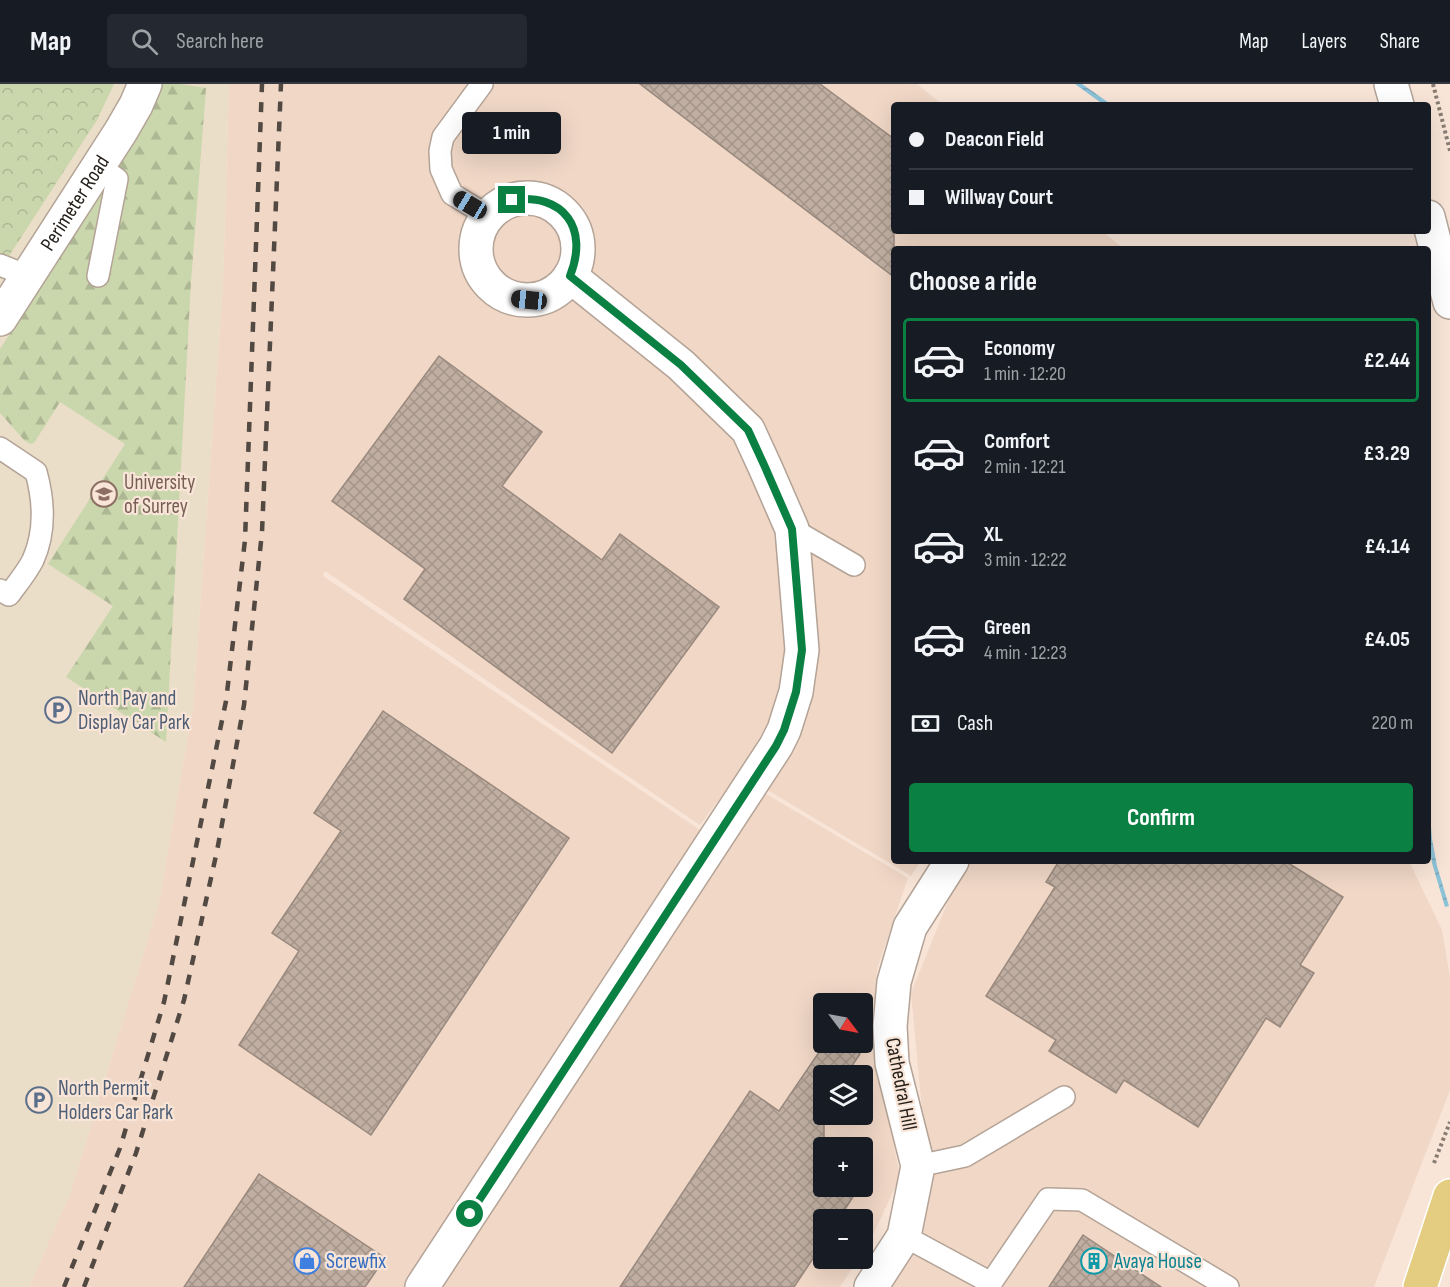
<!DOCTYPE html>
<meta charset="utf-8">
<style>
body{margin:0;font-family:"Sofia Sans Condensed",sans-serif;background:#242831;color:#f1f3f6;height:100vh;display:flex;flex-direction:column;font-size:22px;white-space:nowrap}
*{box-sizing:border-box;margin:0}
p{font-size:20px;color:#9ea1a6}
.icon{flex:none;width:33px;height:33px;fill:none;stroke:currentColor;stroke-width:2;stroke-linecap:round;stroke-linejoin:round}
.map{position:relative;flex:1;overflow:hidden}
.panel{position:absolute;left:891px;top:162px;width:540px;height:618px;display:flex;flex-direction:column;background:#171b24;border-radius:6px;box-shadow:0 6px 24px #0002}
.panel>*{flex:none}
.top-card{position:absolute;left:891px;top:18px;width:540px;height:132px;border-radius:6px;box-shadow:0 6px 24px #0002;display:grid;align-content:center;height:132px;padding:0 18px;background:#171b24}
.needle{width:39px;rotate:122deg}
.tools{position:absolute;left:813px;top:909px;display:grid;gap:12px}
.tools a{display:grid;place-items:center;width:60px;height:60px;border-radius:6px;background:#171b24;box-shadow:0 6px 24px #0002;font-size:30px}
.end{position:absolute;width:27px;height:27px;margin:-14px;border:8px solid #0b8043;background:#fff;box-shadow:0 0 0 3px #fff}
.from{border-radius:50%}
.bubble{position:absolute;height:42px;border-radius:6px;background:#171b24;box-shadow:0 6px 24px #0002;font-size:20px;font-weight:700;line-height:42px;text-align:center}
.car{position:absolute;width:18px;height:36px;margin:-18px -9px;border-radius:8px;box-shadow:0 0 4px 2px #0007;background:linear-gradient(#222 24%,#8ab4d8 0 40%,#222 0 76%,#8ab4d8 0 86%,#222 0)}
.top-card b{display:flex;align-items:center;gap:21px;height:57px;font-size:22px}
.top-card b+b{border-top:2px solid #363941}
.top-card i{width:15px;height:15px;background:#f1f3f6}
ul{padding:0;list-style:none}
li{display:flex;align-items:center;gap:18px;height:84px;margin:0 12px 9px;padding:0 6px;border:3px solid transparent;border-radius:6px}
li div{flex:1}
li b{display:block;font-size:22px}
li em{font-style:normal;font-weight:700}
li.selected{border-color:#0b8043}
li>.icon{width:54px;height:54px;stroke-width:1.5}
h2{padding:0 18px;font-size:27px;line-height:72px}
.pay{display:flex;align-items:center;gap:15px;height:66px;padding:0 18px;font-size:22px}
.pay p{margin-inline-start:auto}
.action{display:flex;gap:12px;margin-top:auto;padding:12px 18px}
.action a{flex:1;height:69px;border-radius:6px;background:#0b8043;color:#fff;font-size:24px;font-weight:700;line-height:69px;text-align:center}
header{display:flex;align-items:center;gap:36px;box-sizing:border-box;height:84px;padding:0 30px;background:#171b24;border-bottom:2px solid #363941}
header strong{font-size:28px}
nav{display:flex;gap:33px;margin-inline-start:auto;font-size:21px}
.search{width:420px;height:54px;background:#242831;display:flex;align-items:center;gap:15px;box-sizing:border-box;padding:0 21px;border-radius:6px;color:#9ea1a6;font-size:22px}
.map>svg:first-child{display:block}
</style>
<header>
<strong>Map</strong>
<div class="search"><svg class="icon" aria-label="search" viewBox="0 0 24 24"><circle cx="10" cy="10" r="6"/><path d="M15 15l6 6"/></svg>Search here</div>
<nav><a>Map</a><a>Layers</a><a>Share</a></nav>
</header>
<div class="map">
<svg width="1450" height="1203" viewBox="0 0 1450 1203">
<defs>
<pattern id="forest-firs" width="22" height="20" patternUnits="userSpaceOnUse" patternTransform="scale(1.5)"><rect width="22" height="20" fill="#cad6ab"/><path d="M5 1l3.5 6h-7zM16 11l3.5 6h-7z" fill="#adb793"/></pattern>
<pattern id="park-crowns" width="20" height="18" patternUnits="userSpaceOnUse" patternTransform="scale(1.5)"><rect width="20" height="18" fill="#cad6ab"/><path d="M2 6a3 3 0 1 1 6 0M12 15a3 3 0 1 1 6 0" fill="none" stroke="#adb793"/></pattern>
<pattern id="water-waves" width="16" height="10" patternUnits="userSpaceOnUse" patternTransform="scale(1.5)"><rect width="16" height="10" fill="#8cc2d8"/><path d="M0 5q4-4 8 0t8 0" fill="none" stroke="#79a6b9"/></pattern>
<pattern id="building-cross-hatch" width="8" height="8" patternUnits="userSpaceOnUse" patternTransform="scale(1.5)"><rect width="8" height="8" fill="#bfaea1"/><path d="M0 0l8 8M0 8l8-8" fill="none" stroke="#a4958a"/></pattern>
</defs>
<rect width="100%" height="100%" fill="#f8e5d8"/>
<path fill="#f0d7c6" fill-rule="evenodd" d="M229,0H917L943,21H894V147H1102L1124,165H894V777H921L911,792L739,689L700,741L325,487L323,492L700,746L739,694L908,794L877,885L872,945L900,1093L871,1155L863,1167L862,1136H824V1174L858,1175L840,1203H29L70,1110L159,818L193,622L223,199ZM824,920H862V958H824ZM824,992H862V1030H824ZM824,1064H862V1102H824Z
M972,777H1409L1442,846L1450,893V1006L1374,1203H892L924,1139L923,1036L911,909L955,800Z"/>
<path fill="#eadec9" d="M0,0H229L223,199L193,622L159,818L70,1110L29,1203H0Z"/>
<path fill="url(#forest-firs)" d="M163,0H180L206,4L191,198L166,658L66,593L113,522L48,480L125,360L60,318L34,359L30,360L24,356L0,329V265L139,51Z"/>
<path fill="url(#park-crowns)" d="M0,0H114L97,36L0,186Z"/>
<path fill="url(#water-waves)" d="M1075,0H1082L1112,21H1104Z
M1428,705L1432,755L1437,782L1449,822L1445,823L1432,779L1428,751Z"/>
<path fill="url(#building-cross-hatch)" stroke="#99887d" stroke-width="1.5" d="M640,0H820L894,55V193Z
M439,272L542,348L502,402L602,476L620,450L719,523L612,669L404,515L425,485L332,417Z
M383,627L569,754L371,1051L239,961L299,867L272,849L341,747L314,729Z
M1059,777H1285L1343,813L1300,881L1314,889L1280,943L1266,934L1198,1043L1124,996L1116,1009L1049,967L1056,956L986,912L1055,803L1046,798Z
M826,958H842L860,970L845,992H824V1056L835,1064H824V1102H860L838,1136H824V1158L794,1203H620L750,1007L779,1027Z
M259,1090L385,1174L365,1203H184Z
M1083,1151L1161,1203H1049Z"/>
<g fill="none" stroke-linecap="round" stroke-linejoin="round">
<g stroke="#b4a397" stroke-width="24">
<path id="lane" d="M482,0L443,53L440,67L441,85L452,110L488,132
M0,181L28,192
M98,192L117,95L99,82
M0,364L36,388C44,417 46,447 33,476C27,488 17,500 9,511L0,506
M792,445L854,481
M918,1082L965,1072L1064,1013
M904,1152L991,1199L1048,1115L1082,1116L1228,1203"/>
</g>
<g stroke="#b4a397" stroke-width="36">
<g id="street">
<path d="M1391,0L1397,21"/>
<circle cx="527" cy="165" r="51"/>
<path d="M1428,133L1450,218"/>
<path id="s1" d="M0,235L121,47L136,21L145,0"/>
<path d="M422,1203L776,662L784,646L796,608L802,566L792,445L765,383L748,346L681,281L570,192"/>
<path d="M871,1203L904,1152L918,1082L892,979L890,942L894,898L910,843L952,777"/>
</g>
</g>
<g stroke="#fff" stroke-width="36">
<path id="highway" d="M1420,1203L1450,1112"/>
</g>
<path stroke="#887c73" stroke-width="4" stroke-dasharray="3 3" stroke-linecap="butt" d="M1433,0L1450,67
M1434,1079L1450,1038"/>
<use href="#lane" stroke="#fff" stroke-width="21"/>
<use href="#street" stroke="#fff" stroke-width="33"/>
<use href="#highway" stroke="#e4cc80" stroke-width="33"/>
<path stroke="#524943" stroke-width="4.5" stroke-dasharray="10 10" stroke-linecap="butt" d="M64,1203L120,1064L164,918L226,617L245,456L262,0
M84,1203L136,1069L184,916L217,767L244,621L262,448L281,0"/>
</g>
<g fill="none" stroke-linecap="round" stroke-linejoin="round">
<path stroke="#0b8043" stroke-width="8" d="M470,1130L776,662L784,646L796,608L802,566L792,445L765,383L748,346L681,281L570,192C589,144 564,109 512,116"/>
</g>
<defs>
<g id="university-ring" transform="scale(1.35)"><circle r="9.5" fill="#f8e5d8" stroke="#8d6e63" stroke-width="1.5"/><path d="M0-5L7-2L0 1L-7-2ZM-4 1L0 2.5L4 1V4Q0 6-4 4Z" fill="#8d6e63"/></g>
<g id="parking-ring" transform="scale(1.35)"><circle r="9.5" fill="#f8e5d8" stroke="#5c6f8a" stroke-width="1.5"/><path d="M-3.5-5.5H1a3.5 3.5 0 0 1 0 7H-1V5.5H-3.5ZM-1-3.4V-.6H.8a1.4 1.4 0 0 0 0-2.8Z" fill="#5c6f8a"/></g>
<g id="shop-ring" transform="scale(1.35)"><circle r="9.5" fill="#f8e5d8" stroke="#3f7fe0" stroke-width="1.5"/><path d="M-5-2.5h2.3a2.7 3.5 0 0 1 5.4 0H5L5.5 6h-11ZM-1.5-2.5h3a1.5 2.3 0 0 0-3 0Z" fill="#3f7fe0"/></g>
<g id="building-ring" transform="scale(1.35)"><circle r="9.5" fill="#f8e5d8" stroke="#0f9aa8" stroke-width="1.5"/><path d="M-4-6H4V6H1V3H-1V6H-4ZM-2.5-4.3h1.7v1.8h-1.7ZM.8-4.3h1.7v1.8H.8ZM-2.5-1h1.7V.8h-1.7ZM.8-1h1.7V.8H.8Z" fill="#0f9aa8"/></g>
</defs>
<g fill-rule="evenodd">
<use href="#university-ring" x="104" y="410"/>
<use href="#parking-ring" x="58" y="626"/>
<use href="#parking-ring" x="39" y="1016"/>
<use href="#shop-ring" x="307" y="1177"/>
<use href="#building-ring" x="1094" y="1177"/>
</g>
<g text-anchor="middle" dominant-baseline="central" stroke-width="4.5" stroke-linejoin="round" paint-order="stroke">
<g font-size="21" fill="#26201b" stroke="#f8e5d8">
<text stroke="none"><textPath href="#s1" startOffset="138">Perimeter Road</textPath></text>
<text transform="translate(901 1000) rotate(79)">Cathedral Hill</text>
</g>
<g font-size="21" fill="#785e54" stroke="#f8e5d8" text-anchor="start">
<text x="124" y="398">University<tspan x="124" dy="24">of Surrey</tspan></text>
</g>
<g font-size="21" fill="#4e5e75" stroke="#f8e5d8" text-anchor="start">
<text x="78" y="614">North Pay and<tspan x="78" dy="24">Display Car Park</tspan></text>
<text x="58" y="1004">North Permit<tspan x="58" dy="24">Holders Car Park</tspan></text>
</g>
<g font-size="21" fill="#366cbe" stroke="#f8e5d8" text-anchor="start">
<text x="326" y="1177">Screwfix</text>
</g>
<g font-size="21" fill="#0d838f" stroke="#f8e5d8" text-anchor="start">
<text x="1114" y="1177">Avaya House</text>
</g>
</g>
</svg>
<div class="tools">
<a><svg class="needle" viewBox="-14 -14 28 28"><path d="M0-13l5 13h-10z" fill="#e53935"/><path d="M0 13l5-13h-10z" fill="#9ea1a6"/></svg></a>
<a><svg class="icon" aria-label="layers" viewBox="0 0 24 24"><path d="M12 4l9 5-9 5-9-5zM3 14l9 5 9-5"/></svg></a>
<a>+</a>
<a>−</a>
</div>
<i class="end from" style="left:470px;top:1130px"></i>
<i class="end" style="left:512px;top:116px"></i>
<div class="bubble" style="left:462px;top:28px;width:99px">1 min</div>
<i class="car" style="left:470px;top:121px;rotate:301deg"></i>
<i class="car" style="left:529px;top:216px;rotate:276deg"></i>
<div class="top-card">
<b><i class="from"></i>Deacon Field</b>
<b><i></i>Willway Court</b>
</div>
<section class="panel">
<h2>Choose a ride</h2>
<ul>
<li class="selected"><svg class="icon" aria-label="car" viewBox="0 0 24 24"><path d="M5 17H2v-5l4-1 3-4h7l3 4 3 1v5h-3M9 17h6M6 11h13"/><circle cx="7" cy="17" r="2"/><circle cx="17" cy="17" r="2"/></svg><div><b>Economy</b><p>1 min · 12:20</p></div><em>£2.44</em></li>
<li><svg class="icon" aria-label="car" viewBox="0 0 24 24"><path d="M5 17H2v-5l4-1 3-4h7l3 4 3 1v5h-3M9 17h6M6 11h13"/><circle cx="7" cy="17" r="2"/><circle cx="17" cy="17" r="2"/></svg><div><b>Comfort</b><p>2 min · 12:21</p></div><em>£3.29</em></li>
<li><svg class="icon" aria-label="car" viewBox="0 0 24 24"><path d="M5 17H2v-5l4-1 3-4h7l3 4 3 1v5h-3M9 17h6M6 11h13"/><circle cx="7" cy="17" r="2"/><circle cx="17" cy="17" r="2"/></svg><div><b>XL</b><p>3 min · 12:22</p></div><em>£4.14</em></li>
<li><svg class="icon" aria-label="car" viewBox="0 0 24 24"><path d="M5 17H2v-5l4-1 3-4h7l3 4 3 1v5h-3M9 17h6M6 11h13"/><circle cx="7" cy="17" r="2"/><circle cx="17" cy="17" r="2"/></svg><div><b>Green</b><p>4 min · 12:23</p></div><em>£4.05</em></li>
</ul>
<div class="pay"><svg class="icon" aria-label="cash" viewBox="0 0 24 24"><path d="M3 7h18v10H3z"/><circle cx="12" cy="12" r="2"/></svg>Cash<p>220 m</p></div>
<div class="action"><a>Confirm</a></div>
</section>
</div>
